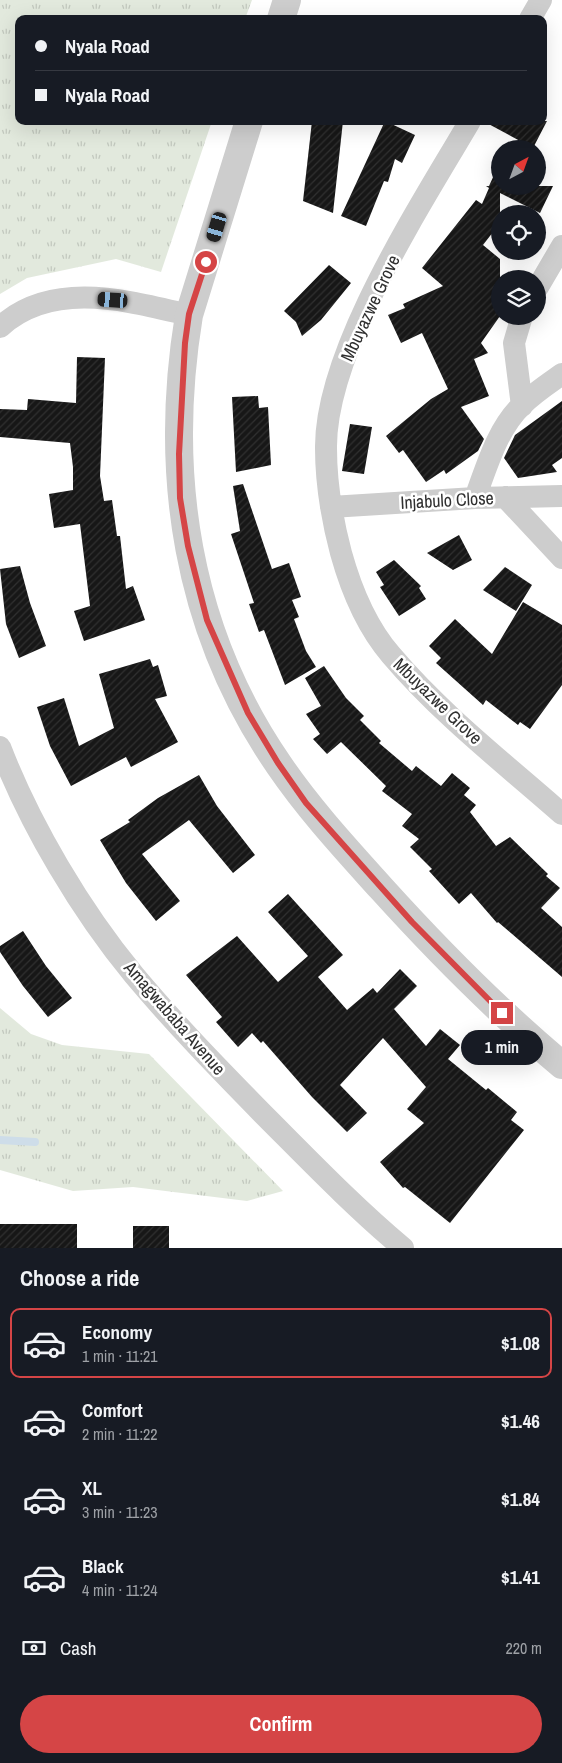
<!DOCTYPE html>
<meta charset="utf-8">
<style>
body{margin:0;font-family:"Archivo Narrow",sans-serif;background:#20242c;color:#f1f3f6;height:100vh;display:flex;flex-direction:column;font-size:19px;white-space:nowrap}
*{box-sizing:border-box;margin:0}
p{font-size:16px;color:#9ea1a6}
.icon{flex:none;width:28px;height:28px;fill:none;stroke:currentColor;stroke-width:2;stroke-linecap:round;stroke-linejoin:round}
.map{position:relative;height:1248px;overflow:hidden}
.panel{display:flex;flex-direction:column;background:#171b24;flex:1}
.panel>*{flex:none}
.hud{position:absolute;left:15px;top:15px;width:532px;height:110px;border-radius:10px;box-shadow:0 5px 20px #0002;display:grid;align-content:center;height:110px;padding:0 20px;background:#171b24}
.needle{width:32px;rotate:41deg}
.controls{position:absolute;left:491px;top:140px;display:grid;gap:10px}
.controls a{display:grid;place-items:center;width:55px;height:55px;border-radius:50%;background:#171b24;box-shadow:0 5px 20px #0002;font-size:25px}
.end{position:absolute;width:22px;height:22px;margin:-11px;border:6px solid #d54546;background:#fff;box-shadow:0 0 0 2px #fff}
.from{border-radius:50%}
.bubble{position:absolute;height:35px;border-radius:18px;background:#171b24;box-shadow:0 5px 20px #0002;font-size:16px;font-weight:700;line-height:35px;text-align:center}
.car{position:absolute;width:15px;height:30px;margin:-15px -8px;border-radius:6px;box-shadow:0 0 4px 1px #0007;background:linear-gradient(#222 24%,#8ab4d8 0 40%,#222 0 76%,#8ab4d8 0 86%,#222 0)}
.hud b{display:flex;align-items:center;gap:18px;height:48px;font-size:19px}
.hud b+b{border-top:1px solid #363941}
.hud i{width:12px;height:12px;background:#f1f3f6}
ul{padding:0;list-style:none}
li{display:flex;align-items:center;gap:15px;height:70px;margin:0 10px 8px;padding:0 10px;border:2px solid transparent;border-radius:10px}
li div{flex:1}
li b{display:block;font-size:19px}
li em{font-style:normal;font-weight:700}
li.on{border-color:#d54546}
li>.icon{width:45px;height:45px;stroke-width:1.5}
h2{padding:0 20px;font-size:22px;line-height:60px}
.pay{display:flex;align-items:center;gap:12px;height:55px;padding:0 20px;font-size:19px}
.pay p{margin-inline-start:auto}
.button{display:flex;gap:10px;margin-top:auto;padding:10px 20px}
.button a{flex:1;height:58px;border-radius:30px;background:#d54546;color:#fff;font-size:20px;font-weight:700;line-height:58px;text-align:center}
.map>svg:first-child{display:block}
</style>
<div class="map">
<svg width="562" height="1248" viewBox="0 0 562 1248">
<defs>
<pattern id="grass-tufts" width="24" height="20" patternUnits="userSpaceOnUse" patternTransform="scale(1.25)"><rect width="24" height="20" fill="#e2e9dd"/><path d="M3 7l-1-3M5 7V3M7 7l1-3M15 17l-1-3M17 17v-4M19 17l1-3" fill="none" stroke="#c2c8be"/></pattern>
<pattern id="building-hatch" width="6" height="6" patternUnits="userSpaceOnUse" patternTransform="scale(1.25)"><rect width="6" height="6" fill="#171717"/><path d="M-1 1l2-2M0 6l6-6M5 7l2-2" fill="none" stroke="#303030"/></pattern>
</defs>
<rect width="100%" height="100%" fill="#fff"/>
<path fill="url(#grass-tufts)" d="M0,0H252L245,19H19V121H212L161,272L116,259L27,278L0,294Z
M0,1008L31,1034L62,1045L149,1054L283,1191L247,1201L133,1187L73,1191L0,1170Z"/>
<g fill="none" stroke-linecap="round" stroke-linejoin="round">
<path stroke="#cedde9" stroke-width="8" d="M0,1140L35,1142"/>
</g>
<path fill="url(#building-hatch)" d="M312,121H343L333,213L303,201Z
M385,121L415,135L402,163L395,159L388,182L384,181L366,226L341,216Z
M483,121H547L533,148Z
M500,162V186H553L540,213L500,193V223L483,245L500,259V316L481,343L488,353L474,359L489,396L461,407L484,439L478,451L446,474L444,470L426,482L403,450L399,453L386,436L431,399L448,389L422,333L401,343L388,315L405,308L403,304L443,286L422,268L476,200L482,204L489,188L486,186H489Z
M329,265L351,283L321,320L302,336L296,322L284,311Z
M77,357L105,358L100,476L104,501L112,500L117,536H120L126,589L133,586L145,620L84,641L74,611L90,606L80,524L54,528L49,494L73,490V467L70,443L0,437V409L27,410L28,399L76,403Z
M258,396L259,408L268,407L271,465L236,472L232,397Z
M562,401V458L552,465L557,472L518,478L504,458L515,435Z
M350,424L372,427L364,474L342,471Z
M243,484L272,569L289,563L301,597L292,600L299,617L294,619L306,651L316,667L285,685L264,630L259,632L249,604L254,603L231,534L240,531L233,486Z
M459,535L472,560L453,570L427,553Z
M394,560L421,586L419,588L426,599L399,616L380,587L384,585L376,572Z
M20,566L30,603L46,646L19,658L6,624L0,569Z
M505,567L532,585L516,611L483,590Z
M523,602L562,625V685L530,729L520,722L518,725L486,700L483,705L436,663L441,658L429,646L455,619L492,654Z
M150,659L153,667L158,665L167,696L155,699L178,742L131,767L126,757L71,786L50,746L37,707L64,698L79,746L114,728L99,674Z
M324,666L346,698L364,716L360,720L381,741L379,743L412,771L416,766L441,786L452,773L470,788L464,795L476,805L470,812L496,846L510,837L548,874L546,876L560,888L541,908L562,927V977L498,922L497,923L471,893L459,904L429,871L432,869L410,847L419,839L402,826L412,814L382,791L386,786L341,742L327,754L313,739L320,734L306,714L321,706L305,678Z
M199,775L217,806L255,855L233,873L189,820L142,854L180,901L156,921L126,883L100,840L130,822L128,820L158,798Z
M288,894L343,955L318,977L347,1010L373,988L377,993L400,969L417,986L394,1009L426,1046L440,1029L460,1045L448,1059L486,1090L488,1088L517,1112L511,1120L524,1130L450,1223L405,1187L403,1188L380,1162L424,1123L407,1109L426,1087L383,1038L340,1085L367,1113L347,1132L312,1097L263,1041L261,1043L252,1033L238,1047L216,1022L222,1017L186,975L237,936L278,982L308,956L268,912Z
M23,931L46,966L72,998L48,1017L23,986L0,952V946Z
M0,1224H77V1248H0Z
M133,1226H169V1248H133Z"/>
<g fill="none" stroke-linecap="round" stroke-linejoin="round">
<path stroke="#cdcdcd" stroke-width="22" d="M530,19L541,0
M470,121C421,205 325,351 326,448C326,483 332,519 341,553C351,589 366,626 391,655C441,714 504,763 562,814
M538,287L562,246
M0,327C53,279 128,301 189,315
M522,406L514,343L522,316
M505,497L562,558
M475,498C487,466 497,429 522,405C534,393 548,384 562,374
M331,507L475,498L562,496
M0,747C30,825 81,911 134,975C175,1024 219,1069 263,1114C309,1160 353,1206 403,1248"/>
<path stroke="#cdcdcd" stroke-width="28" d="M281,19L287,0
M249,121L189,315C163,473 186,630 279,765C309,809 345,848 381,888C438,951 496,1010 562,1065"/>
</g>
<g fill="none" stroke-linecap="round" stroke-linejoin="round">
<path stroke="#d54546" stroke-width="6" d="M206,262L189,314L185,343L179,454L180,498L188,546L207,620L248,713L278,763L306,803L412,922L502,1013"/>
</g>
<g text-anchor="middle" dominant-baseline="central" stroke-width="5" stroke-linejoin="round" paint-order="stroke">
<g font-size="18" fill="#303030" stroke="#fff">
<text transform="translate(370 308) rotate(-65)">Mbuyazwe Grove</text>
<text transform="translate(447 500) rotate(-3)">Injabulo Close</text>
<text transform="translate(438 701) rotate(44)">Mbuyazwe Grove</text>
<text transform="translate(175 1018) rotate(49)">Amagwababa Avenue</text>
</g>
</g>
</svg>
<div class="controls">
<a><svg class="needle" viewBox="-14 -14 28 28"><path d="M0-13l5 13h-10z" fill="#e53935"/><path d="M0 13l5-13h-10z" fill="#9ea1a6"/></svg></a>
<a><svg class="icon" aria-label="locate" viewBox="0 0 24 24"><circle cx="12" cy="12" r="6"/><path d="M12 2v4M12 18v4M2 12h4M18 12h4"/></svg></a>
<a><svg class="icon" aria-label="layers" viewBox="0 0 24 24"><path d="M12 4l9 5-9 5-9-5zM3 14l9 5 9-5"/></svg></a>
</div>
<i class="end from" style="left:206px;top:262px"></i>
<i class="end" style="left:502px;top:1013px"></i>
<div class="bubble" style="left:461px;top:1030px;width:82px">1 min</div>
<i class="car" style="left:217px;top:227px;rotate:197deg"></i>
<i class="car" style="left:113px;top:300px;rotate:274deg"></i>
<div class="hud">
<b><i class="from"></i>Nyala Road</b>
<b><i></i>Nyala Road</b>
</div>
</div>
<section class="panel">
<h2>Choose a ride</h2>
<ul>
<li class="on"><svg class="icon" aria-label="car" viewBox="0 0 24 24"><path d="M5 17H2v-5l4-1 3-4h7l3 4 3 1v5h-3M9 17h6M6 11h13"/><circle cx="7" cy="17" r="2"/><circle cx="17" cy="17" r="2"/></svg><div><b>Economy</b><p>1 min · 11:21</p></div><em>$1.08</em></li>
<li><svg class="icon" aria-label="car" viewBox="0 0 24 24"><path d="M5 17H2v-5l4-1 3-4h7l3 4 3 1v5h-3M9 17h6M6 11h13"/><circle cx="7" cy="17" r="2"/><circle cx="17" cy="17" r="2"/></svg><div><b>Comfort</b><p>2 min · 11:22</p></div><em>$1.46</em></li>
<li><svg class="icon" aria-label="car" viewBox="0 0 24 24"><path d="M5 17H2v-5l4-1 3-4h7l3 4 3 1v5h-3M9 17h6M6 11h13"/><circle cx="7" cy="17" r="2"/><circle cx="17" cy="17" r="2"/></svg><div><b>XL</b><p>3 min · 11:23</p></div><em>$1.84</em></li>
<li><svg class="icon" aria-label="car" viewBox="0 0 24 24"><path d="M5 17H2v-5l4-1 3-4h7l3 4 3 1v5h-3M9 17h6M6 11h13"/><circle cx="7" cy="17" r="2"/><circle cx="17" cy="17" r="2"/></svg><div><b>Black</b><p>4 min · 11:24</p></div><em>$1.41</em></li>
</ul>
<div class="pay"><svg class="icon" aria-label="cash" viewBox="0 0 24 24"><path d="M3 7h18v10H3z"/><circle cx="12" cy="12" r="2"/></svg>Cash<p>220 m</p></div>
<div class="button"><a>Confirm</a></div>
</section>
